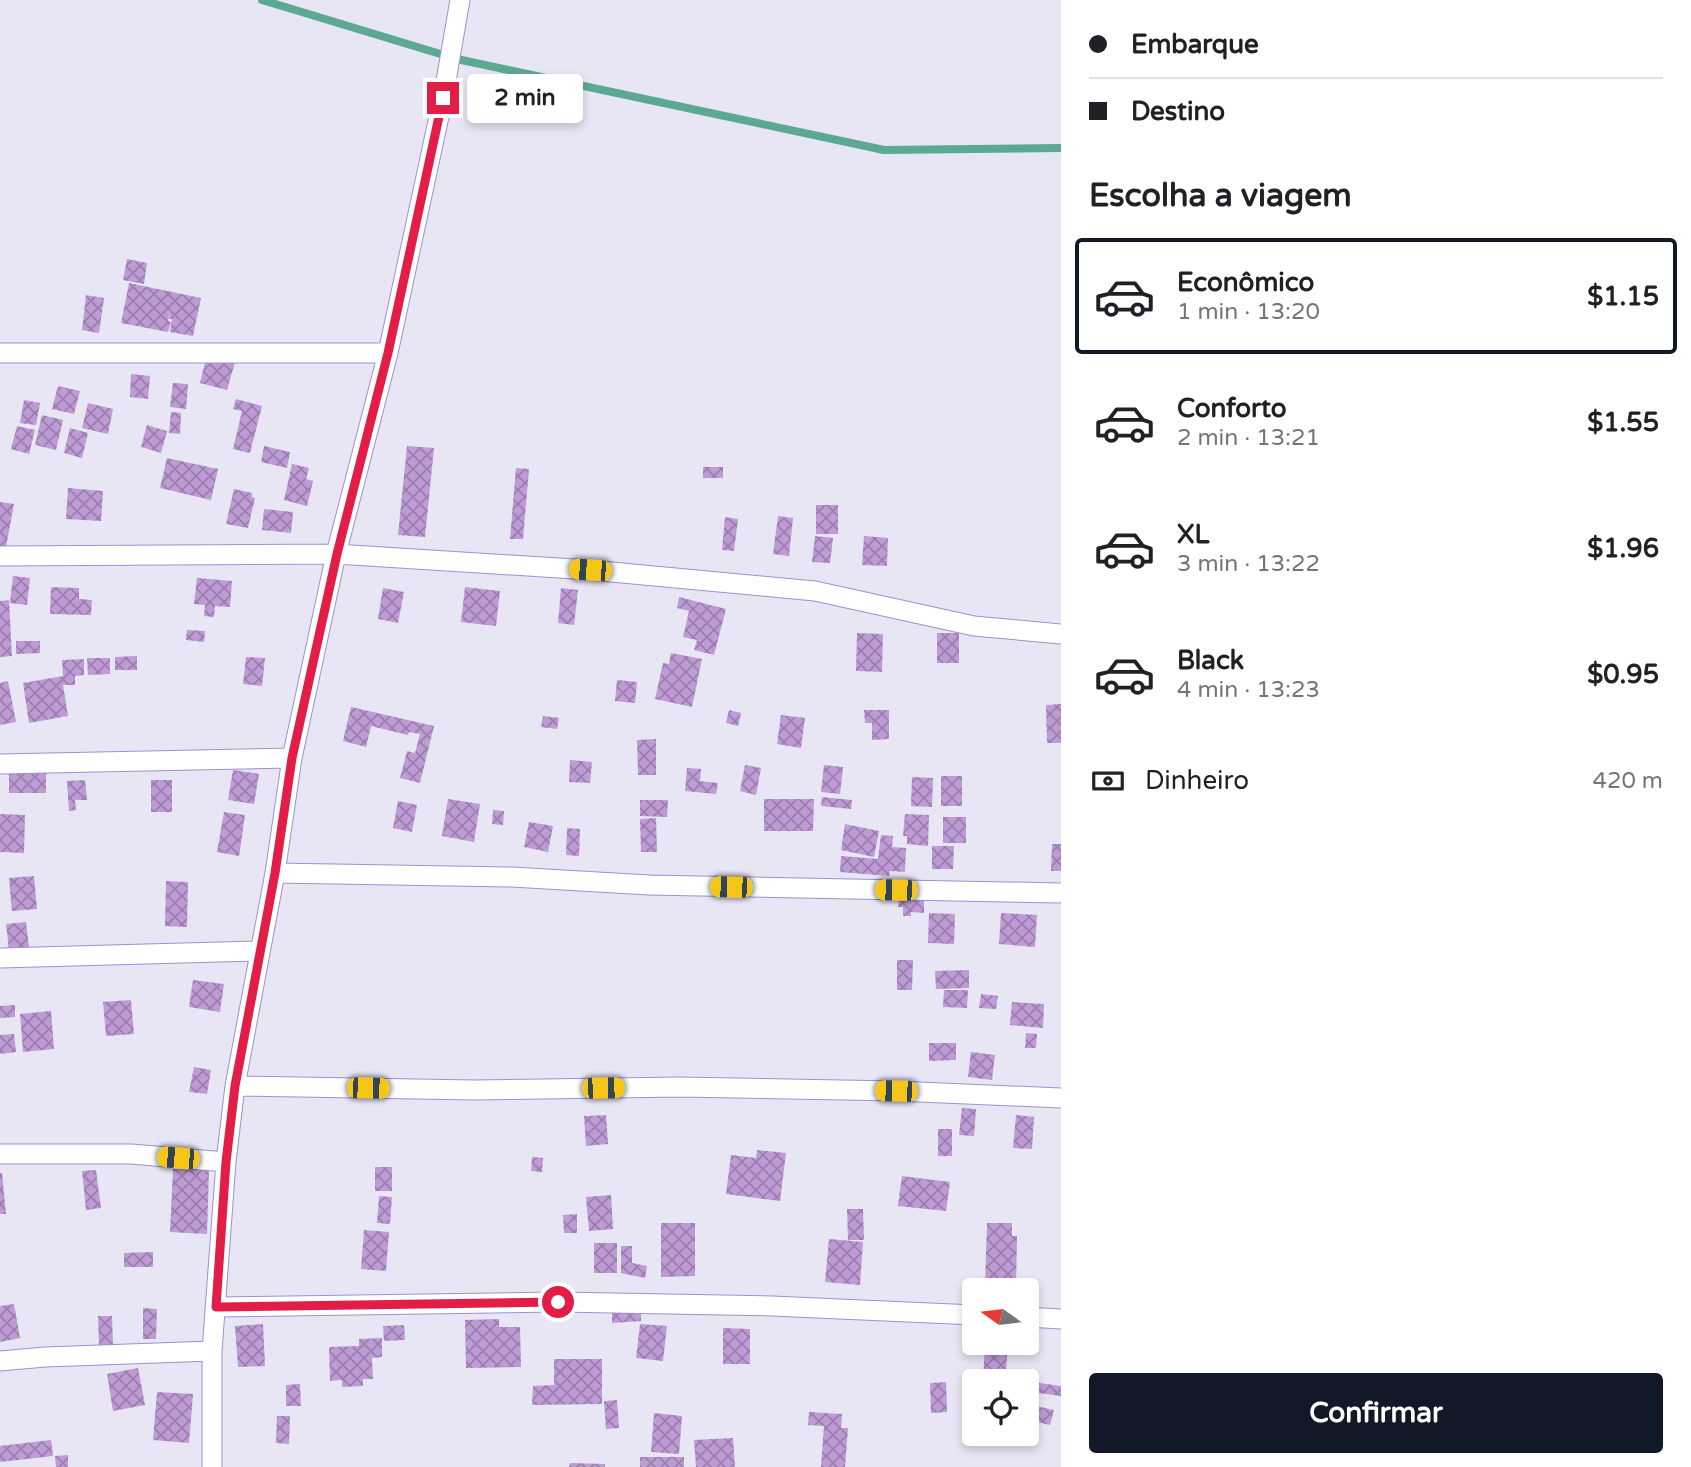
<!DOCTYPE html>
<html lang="pt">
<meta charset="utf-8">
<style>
body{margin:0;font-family:"Varela Round",sans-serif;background:#f6f6f6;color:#202124;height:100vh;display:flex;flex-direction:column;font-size:26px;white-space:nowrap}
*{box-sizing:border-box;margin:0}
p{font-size:23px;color:#757577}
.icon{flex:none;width:38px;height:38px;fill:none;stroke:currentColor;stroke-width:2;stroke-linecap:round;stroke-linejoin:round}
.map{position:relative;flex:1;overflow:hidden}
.sheet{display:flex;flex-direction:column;background:#fff;width:630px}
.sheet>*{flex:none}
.guide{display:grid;align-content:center;height:154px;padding:0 28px;background:#fff}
.needle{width:46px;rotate:284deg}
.buttons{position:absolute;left:962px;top:1278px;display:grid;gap:14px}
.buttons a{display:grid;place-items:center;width:77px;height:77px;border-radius:7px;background:#fff;box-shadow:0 4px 10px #0003;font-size:35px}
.end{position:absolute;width:32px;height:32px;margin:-16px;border:9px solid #e11d48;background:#fff;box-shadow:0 0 0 4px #fff}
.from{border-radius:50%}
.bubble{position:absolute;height:49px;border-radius:7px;background:#fff;box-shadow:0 4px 10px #0003;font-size:23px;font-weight:800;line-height:49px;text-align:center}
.car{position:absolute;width:21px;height:42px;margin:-21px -10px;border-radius:9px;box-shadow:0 0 5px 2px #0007;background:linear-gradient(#f5c518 24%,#345 0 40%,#f5c518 0 76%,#345 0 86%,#f5c518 0)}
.guide b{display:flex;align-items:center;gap:24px;height:66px;font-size:26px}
.guide b+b{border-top:2px solid #e0e0e0}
.guide i{width:18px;height:18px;background:#202124}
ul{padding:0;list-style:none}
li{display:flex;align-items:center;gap:21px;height:116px;margin:0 14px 10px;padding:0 14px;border:4px solid transparent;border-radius:7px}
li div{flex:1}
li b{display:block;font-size:26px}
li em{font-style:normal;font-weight:800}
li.current{border-color:#111827}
li>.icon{width:63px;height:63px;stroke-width:1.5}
h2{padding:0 28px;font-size:32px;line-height:84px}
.pay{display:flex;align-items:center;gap:18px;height:77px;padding:0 28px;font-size:26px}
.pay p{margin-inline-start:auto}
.cta{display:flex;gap:14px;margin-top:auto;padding:14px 28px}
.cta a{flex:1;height:80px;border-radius:7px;background:#111827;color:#fff;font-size:28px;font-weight:800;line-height:80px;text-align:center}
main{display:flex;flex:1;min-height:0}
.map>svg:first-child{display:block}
</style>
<main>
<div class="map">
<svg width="1061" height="1467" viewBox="0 0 1061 1467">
<defs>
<pattern id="building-cross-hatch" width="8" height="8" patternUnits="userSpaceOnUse" patternTransform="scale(1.75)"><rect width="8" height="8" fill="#be9bd5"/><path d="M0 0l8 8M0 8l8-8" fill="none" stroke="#9a7eae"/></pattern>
</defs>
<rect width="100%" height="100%" fill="#e8e6f4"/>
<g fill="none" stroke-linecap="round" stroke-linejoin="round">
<path stroke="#5ba991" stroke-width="8" d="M262,0L457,59L884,150L1061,148"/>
</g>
<path fill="url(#building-cross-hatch)" d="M127,259L147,263L144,284L123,280Z
M129,283L201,298L193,336L170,332L172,319H169L171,306L168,321L171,322L168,332L121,323Z
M86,295L104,298L99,333L82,330Z
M207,355L235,362L227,390L200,383Z
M131,374L150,376L148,399L130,397Z
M173,383L188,384L186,409L170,407Z
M58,386L80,391L74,414L52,409Z
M236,399L262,406L250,453L233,449L242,411L233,409Z
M24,400L40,403L36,425L20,423Z
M88,403L113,409L108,434L82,428Z
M171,412L181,413L180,434L169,433Z
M42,415L63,420L56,450L35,445Z
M147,425L167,431L161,453L141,447Z
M17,426L35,430L29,454L11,449Z
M70,428L88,433L82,458L64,453Z
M264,446L290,452L287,468L261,462Z
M407,446L434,448L425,537L398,535Z
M167,458L218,469L211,500L160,488Z
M292,464L309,468L306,479L313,481L307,506L284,500Z
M703,467H723V478H703Z
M516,468L529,469L523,539H510Z
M68,488L103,491L101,521L66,519Z
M234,489L252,493V497L255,498L248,528L226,524Z
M0,502L14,504L6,547L0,546Z
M816,505H838V534H816Z
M264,509L293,512L291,533L262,530Z
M778,516L793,518L789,556L773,554Z
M725,517L738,519L734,551L722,550Z
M815,536L833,538L830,563L812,562Z
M864,536L888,538L887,566L862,565Z
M13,576L30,578L27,605L10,603Z
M197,578L232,581L230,607L215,606L214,617L204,616L205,605L194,604Z
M51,587L79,588V599L92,600L91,615L50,614Z
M465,587L500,591L496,626L461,622Z
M383,588L404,592L398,623L378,619Z
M561,588L578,590L574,625L558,623Z
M679,597L726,609L714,655L694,650L697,640L683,637L689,611L677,608Z
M9,600L12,656L0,657V601Z
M187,630L205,631L204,642L186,640Z
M857,633L883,634L882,672L856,671Z
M937,633H959V663H937Z
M16,641H40V653L16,654Z
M671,653L702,659L692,707L655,699L663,663L669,664Z
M137,656V670H115V657Z
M246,657L265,658L262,686L243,684Z
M87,658H110V674L88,675Z
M84,659V675L75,676V685H63L68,716L29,723L23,683L63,676L62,660Z
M617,680L637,682L635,703L615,701Z
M8,681L16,722L0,725V683Z
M1061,704V743H1047L1046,705Z
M351,707L434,726L420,783L400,778L407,751L415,753L420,734L409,732L408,735L371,726L366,747L343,741Z
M729,710L741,713L738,726L726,723Z
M864,710H889V739L872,740V723H865Z
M781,715L805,718L801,748L777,744Z
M543,716L559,718L557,729L541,727Z
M656,739V775H638L637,740Z
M570,760L592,762L590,783L569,782Z
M745,765L761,768L756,795L740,791Z
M824,765L843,767L840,794L821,792Z
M687,768L701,769L700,781L718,783L716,794L685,791Z
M233,770L259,774L254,804L228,800Z
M9,773H46V793H9Z
M941,776H962V806H941Z
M912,777L933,778L932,807L911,806Z
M85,780L87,800H75L76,810L69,811L67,781Z
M151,780H172V812H151Z
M822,797L852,800L851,809L821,806Z
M448,799L480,804L474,842L442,836Z
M764,799H814L813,831H764Z
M640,800H668L667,817L640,816Z
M398,801L417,805L412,832L393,828Z
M493,810L504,811L503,825L492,824Z
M224,812L245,815L239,856L217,852Z
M0,814L25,815L24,853L0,852Z
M905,814L929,815L928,846L907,844V836H903Z
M943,817H966V843H943Z
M656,818L657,852H641L640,819Z
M529,822L553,826L548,852L524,847Z
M845,824L879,831L874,857L841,850Z
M567,828L580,829L579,856L566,855Z
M881,835L893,836L892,847L906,848L905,872L890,871L889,876L840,872L841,856L878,859Z
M1052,844H1061V871H1051Z
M932,846H954L953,869H932Z
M34,876L37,909L12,911L9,878Z
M166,881L188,882L187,927L165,926Z
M899,899L924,900V913L911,912V916H903V907H898Z
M929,913L955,914L954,944L928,943Z
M1001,913L1037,915L1035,947L999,944Z
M26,922L29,947L9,950L6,924Z
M897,960H913L912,990H897Z
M969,970V988L936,989L935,971Z
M193,980L224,984L220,1012L189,1007Z
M944,990H968L967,1008L943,1007Z
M981,994L998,996L996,1009L979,1008Z
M131,1000L134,1034L106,1036L103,1002Z
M1012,1002L1044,1004L1043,1028L1010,1025Z
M15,1005V1017L0,1018V1006Z
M51,1011L54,1049L23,1052L20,1014Z
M1026,1033L1037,1034L1036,1048H1025Z
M14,1034L16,1052L0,1054V1035Z
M929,1043H956V1060L929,1061Z
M971,1052L995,1055L992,1080L968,1077Z
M194,1067L211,1070L207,1094L189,1092Z
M962,1108L976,1109L974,1136L959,1135Z
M606,1115L608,1144L586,1146L584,1116Z
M1016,1115L1034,1117L1032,1149L1013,1148Z
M938,1129H952V1156H938Z
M757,1150L786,1153L780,1201L726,1194L731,1155L756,1158Z
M532,1157L543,1158L542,1172L531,1171Z
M375,1167H392V1191H375Z
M173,1169L209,1170L207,1234L170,1232Z
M96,1170L101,1208L86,1210L82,1171Z
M0,1173H2L6,1214H0Z
M902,1176L950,1182L946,1211L898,1206Z
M611,1195L613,1229L589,1231L586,1197Z
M379,1196L392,1197L390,1224L377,1223Z
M847,1209H863L864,1240H848Z
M577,1214V1233H564L563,1215Z
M661,1223H695V1276L661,1277Z
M987,1223H1012V1236H1017L1016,1286L985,1285Z
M364,1230L389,1232L386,1271L361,1269Z
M829,1239L863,1242L860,1285L825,1282Z
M594,1243H617V1273H594Z
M621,1246H632V1263L647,1266L645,1278L621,1273Z
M153,1252V1267H124V1253Z
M14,1304L20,1338L0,1342V1306Z
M143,1308L157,1309L156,1339H143Z
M641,1309V1321L612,1323V1310Z
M98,1316H112L113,1346L99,1347Z
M499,1319V1327H520L521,1367L466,1368L465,1320Z
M263,1324L265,1366L238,1367L235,1326Z
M640,1324L667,1326L663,1361L636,1358Z
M404,1325L405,1340L384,1341L383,1326Z
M723,1328L750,1329V1364H723Z
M382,1338V1357L372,1358L373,1379H363V1386L342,1387V1380L330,1381L329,1347L359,1346V1339Z
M985,1342H1008L1006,1372H1001L1000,1381H983Z
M554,1359H602V1404L532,1405L533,1386L554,1385Z
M138,1368L145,1405L113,1411L107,1374Z
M946,1382L947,1412L931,1413L930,1383Z
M1032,1382L1061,1386V1396L1031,1392Z
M300,1384L301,1406H286V1385Z
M157,1392L193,1394L189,1443L153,1440Z
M617,1400L619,1428L606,1429L604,1401Z
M1036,1406L1054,1410L1050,1425L1033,1421Z
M809,1412L842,1414L841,1428H848L845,1467H821L824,1426L808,1425Z
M654,1413L682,1416L679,1454L651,1452Z
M277,1416H290L289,1444L276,1443Z
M733,1438L735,1467H696L694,1440Z
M51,1440L53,1456L0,1462V1446Z
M68,1455V1467H56L55,1456Z
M640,1457H684V1467H640Z
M570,1463L605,1464V1467H569Z"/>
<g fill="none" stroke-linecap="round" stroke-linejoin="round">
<g stroke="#9c91d0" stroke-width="21">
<path id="street" d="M0,353H388
M0,556L336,554L590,570L815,591L974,626L1061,634
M0,764L292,758
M275,873L512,877L649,885L1061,893
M0,958L260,951
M235,1086L475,1090L680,1087L896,1091L1061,1098
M0,1154H131L226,1162
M216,1307L558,1302L772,1306L975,1315
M1027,1317L1061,1319
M0,1361L45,1357L212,1351
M212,1467V1351L226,1162L235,1086L275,873L292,758L336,554L388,353L443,98L460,0"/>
</g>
<use href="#street" stroke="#fff" stroke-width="19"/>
</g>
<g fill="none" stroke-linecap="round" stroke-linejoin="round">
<path stroke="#e11d48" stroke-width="9" d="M443,98L388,353L337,554L292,758L275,873L235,1086L226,1162L216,1307L558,1302"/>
</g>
</svg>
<div class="buttons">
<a><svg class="needle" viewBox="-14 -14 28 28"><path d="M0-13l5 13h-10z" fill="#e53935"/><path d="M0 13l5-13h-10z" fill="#757577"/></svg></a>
<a><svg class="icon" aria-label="locate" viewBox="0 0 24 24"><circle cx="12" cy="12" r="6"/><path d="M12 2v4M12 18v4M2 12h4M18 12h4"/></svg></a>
</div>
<i class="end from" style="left:558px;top:1302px"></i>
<i class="end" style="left:443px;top:98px"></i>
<div class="bubble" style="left:467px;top:74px;width:116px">2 min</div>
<i class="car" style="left:590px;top:570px;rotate:274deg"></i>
<i class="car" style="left:731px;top:887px;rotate:271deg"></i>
<i class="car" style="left:896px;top:890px;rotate:271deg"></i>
<i class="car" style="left:368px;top:1088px;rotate:91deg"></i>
<i class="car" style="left:603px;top:1088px;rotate:89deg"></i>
<i class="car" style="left:896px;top:1091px;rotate:271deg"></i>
<i class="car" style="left:178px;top:1158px;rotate:275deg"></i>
</div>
<section class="sheet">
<div class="guide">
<b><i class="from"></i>Embarque</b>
<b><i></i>Destino</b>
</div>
<h2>Escolha a viagem</h2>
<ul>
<li class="current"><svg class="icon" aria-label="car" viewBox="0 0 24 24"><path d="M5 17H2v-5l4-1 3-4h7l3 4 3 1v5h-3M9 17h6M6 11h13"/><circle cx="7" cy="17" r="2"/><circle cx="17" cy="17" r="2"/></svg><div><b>Econômico</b><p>1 min · 13:20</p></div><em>$1.15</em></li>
<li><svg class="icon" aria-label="car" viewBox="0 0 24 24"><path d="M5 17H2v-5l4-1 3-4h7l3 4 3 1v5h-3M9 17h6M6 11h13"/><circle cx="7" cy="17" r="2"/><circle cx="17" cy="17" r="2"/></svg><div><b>Conforto</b><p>2 min · 13:21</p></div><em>$1.55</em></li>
<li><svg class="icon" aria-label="car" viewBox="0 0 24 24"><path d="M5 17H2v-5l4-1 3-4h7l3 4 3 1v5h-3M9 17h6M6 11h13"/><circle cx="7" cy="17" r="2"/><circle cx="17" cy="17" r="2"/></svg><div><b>XL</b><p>3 min · 13:22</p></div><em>$1.96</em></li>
<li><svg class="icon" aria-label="car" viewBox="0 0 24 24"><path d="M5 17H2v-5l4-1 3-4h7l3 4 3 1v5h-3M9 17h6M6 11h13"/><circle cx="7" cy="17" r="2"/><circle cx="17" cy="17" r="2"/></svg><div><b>Black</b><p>4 min · 13:23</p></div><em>$0.95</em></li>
</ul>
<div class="pay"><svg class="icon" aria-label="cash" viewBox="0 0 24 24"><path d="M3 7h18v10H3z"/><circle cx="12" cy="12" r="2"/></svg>Dinheiro<p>420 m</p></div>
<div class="cta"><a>Confirmar</a></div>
</section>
</main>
